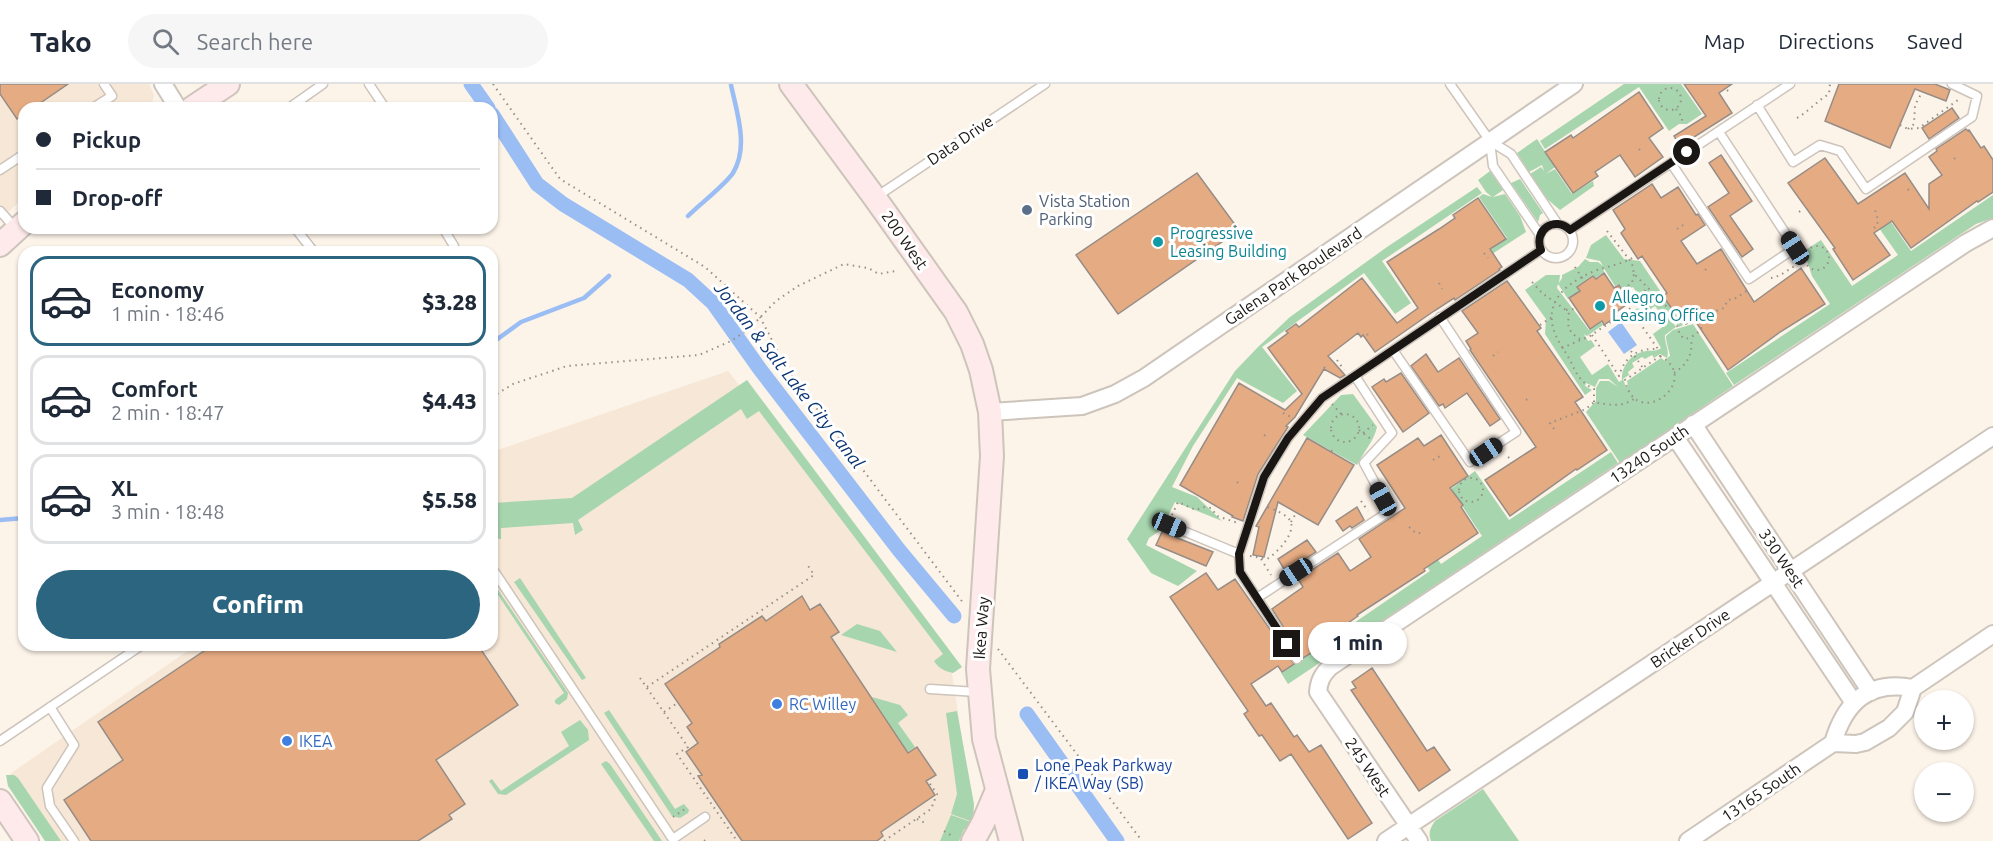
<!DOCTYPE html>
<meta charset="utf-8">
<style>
body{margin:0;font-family:Ubuntu,sans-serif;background:#f6f6f7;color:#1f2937;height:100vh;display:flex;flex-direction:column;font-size:22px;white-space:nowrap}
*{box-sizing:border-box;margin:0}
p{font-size:20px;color:#747a83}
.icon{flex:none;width:33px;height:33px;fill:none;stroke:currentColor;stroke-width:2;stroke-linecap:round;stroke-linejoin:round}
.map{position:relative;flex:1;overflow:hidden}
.sheet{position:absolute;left:18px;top:162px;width:480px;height:405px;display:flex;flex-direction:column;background:#fff;border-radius:18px;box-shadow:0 2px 4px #0004}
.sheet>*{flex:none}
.guide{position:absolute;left:18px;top:18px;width:480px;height:132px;border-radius:18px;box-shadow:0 2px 4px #0004;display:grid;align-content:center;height:132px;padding:0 18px;background:#fff}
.controls{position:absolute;left:1914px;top:606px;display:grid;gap:12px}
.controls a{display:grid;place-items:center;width:60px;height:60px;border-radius:50%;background:#fff;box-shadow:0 2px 4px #0004;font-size:30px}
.end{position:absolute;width:27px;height:27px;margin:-14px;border:8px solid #191613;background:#fff;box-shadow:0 0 0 3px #fff}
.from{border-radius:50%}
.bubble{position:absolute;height:42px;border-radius:21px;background:#fff;box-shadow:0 2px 4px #0004;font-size:20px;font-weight:800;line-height:42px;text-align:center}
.car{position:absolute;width:18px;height:36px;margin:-18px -9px;border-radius:8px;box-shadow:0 0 4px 2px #0007;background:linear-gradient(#222 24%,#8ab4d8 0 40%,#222 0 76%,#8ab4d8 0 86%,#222 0)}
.guide b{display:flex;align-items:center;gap:21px;height:57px;font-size:22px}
.guide b+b{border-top:2px solid #e0e1e3}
.guide i{width:15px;height:15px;background:#1f2937}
ul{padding:10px 0 0;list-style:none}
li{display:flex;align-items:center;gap:18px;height:90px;margin:0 12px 9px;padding:0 6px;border:3px solid #e0e1e3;border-radius:18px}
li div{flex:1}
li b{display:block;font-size:22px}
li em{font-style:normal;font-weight:800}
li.selected{border-color:#2c657f}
li>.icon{width:54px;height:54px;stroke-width:1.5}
.primary-button{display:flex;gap:12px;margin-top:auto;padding:12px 18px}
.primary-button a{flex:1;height:69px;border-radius:36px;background:#2c657f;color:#fff;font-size:24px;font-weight:800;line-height:69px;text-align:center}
header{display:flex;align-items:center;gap:36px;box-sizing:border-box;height:84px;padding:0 30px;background:#fff;border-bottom:2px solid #e0e1e3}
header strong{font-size:28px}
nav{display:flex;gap:33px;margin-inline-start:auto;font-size:21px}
.search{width:420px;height:54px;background:#f6f6f7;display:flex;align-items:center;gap:15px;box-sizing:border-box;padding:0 21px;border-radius:33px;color:#747a83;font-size:22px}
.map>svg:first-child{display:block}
</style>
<header>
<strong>Tako</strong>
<div class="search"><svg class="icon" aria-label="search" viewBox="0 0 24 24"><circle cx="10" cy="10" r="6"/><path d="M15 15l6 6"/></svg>Search here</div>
<nav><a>Map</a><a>Directions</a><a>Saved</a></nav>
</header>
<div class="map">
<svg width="1993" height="757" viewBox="0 0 1993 757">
<rect width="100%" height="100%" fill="#fcf3e9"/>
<path fill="#f6e7d7" d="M0,0H149L154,11L151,24H24V114L0,135Z
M728,287L948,564L978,757H55L10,690L196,561H492V368Z"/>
<path fill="#a7d5ae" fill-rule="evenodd" d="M1624,0H1681L1702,30L1687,40H1679L1669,47L1639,3L1545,65L1540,57Z
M1537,55L1555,83L1546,90L1555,85L1572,110L1593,97L1594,102L1560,126L1546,114L1530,90L1541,83L1544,87L1542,81L1529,88L1517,69Z
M1490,87L1503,106L1493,113L1505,110L1520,132L1526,148L1489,172L1486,169L1507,154L1479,113L1483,110L1492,113L1486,108L1478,96Z
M1520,95L1543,129L1540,131L1538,138L1511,99Z
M1477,103L1482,109L1382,177L1411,219L1395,230L1364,189L1262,263L1297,307L1283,319L1237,294L1193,362L1172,403L1197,413L1222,437L1175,418L1161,446L1149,454L1146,461L1197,487L1178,502L1151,489L1127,455L1235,287L1258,263L1290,233L1387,163Z
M1993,111V134L1976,140L1734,301L1726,289L1830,220L1812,192L1804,167L1821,156L1852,202L1898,171L1879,144L1882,125L1911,167Z
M1606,151L1624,175L1640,177L1683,241L1679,243L1661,222L1676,243L1665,251C1664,259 1670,266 1667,274L1670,272C1669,265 1666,259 1666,252L1673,246L1693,240L1733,302L1620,379L1586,328L1596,317V304L1600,297H1609L1618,303L1609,295H1599L1595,303L1586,299L1585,302L1592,306L1585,311L1545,250L1546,235L1525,206L1546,191H1560L1559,199L1562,194V191L1578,183L1585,175L1590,178H1598L1603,182L1600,177L1586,174L1591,161ZM1603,183L1615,202L1619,200L1625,208L1633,203L1646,222L1651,220L1646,224L1635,225L1640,232L1655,222L1668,239L1653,250L1661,264C1655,268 1653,266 1646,267C1632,269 1621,282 1622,296L1619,298L1608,280L1592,291L1580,273L1595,262L1591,256L1588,257L1584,250L1587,252L1603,241L1601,238L1589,246L1557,204L1558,200L1568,215L1579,207L1577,202L1593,191L1596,194L1604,188ZM1660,270L1667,274L1665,277L1661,274L1627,297L1628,302L1626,303L1623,295L1629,291L1628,288L1634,283L1632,279L1642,273L1645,275L1652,271L1654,274Z
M747,296L962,583L953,589C945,587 939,585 934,577L943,570L759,327L747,335L741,325L578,436L583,446L575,451L573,439L501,444V455H498L492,447V419L572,414Z
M1353,310L1377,343C1374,357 1364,367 1357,381L1303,351L1341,311Z
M1611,368L1618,379L1288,600L1281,589L1321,561L1289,513L1299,512L1329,556L1430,487L1400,442L1410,435L1441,480L1482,452L1451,405L1475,387L1509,436Z
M520,494L586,594L582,596L514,498Z
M492,497L568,609L567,615L559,621L555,619V616L564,609L492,502Z
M857,540L880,547L897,568L841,551Z
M872,613L900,621L908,631L898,639L915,663L908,668Z
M609,626L675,725L684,720L689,726L688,729L680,734L672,732L604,629Z
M957,627L974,720L973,738L951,730L957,710L946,629Z
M580,636L588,646L589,656L506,711L498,710L489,697L492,695L501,707L569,662L561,648Z
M606,677L610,680L662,757H654L601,680Z
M6,691H14L18,694L61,757H45L8,702Z
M1483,705L1519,757H1431C1428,749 1430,744 1435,737Z
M951,731L974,739L971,747L964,745L959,757H940Z"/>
<path fill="#9abdf4" d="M1621,238L1637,261L1624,270L1608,248Z"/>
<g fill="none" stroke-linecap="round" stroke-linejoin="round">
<path stroke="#9abdf4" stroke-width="4.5" d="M688,132C700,120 725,101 733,89C749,63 737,29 731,1
M492,259L521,238L584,214L609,192
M0,436L24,434"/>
<path stroke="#9abdf4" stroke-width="15" d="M471,0L488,24
M492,30L537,100L563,120L688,196L713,219L759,284L899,466L954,532
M1027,630L1117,757"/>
</g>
<path fill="#e5ab82" stroke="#978d86" stroke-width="1.5" d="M0,0H68L33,24H24V30L17,35L0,10Z
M1684,0H1732L1719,9L1732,29L1680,62L1674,52L1706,32Z
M1839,0H1935L1950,6L1946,17L1915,5L1890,64L1825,37Z
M1639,8L1663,44L1649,54L1663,73L1635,93L1620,71L1595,88L1598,92L1573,109L1545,68L1571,51L1573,54Z
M1952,24L1959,34L1929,55L1922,44Z
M1966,45L1968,47L1969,46L1981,64L1984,62L1993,76V108L1978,118L1977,117L1911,164L1892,137L1874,149L1890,171L1853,196L1833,165L1835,164L1788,99L1825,74L1858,120L1905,89L1929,125V100L1942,91L1929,73L1937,67L1936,65Z
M1721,71L1752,117L1730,132L1753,165L1742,173L1708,123L1729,109L1709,79Z
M1197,89L1239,146L1118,230L1076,171Z
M1652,100L1661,114L1678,103L1696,131L1698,130L1705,141L1681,157L1697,180L1721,165L1754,218L1801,184L1825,220L1780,248L1728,286L1694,235L1686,240L1676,227L1674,228L1663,212L1667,209L1642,172L1638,175L1621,149L1625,145L1613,126Z
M1478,114L1506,155L1490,165L1502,183L1499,185L1500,186L1455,216L1454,214L1434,227L1375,268L1363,251L1361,253L1358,249L1328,272L1345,291L1340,294L1324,285L1295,333L1286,342L1288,343L1258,390L1243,437L1232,433L1233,432L1180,401L1239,299L1285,326L1302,310L1268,264L1288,249L1286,247L1296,240L1299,243L1362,194L1397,239L1418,224L1387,178L1439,145L1455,134L1453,131Z
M1604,189L1614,204L1619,201L1630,218L1615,229L1617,232L1604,241L1602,237L1590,245L1569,214L1580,207L1577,203L1593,192L1596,195Z
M1507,197L1541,244L1537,247L1583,313L1575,318L1607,366L1577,386L1576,385L1510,432L1485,396L1536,363L1470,266L1471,265L1466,257L1478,249L1462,227Z
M1426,270L1438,288L1459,274L1500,335L1490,342L1467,309L1445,324L1443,320L1439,322L1411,282Z
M1401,289L1429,329L1403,348L1372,303L1384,295L1386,298Z
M1441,351L1468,392L1450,404L1463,421L1461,423L1478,449L1424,485L1425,487L1357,531L1358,532L1318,560L1321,563L1303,574L1272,525L1303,503L1298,495L1338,469L1350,487L1371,473L1359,455L1405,424L1377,381L1418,354L1424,362Z
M1307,354L1354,381L1318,441L1278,418L1264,473L1253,471L1259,443L1256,442Z
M1357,423L1364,436L1352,444L1350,442L1343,447L1336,437Z
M1162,448L1213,468L1206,482L1156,461Z
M1307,456L1316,468L1291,484L1289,482L1284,485L1278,475Z
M1206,489L1218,506L1235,495L1294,580L1282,588L1278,582L1251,600L1266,622L1271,619L1294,653L1297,651L1309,668L1321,661L1372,739L1348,755L1291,670L1280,677L1262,651L1259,652L1244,630L1248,627L1170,513Z
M802,512L810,526L820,520L839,548L831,553L908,669L917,663L936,691L926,697L935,711L881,748L883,752L877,757H742L698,692L702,691L686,668L698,659L687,643L692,639L665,600L720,563L719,560L762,532L766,537Z
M213,561H478L518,621L436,676L465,720L449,731L452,735L418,757H91L64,716L123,676L98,638Z
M1372,584L1427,667L1434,663L1450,686L1419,707L1351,606L1356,604L1352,598Z"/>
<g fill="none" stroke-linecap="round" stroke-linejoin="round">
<g stroke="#cdc4bb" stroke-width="11">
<path id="lane" d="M369,0L385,24
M1450,0L1490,57L1511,70L1557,139
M1757,21L1793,78L1820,61L1840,67L1866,105L1972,33L1977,12L1952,0
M93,24L112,12L104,0
M289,24L323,0
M1490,58L1493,82L1540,151
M1671,79L1749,195L1795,164L1719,48
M0,86L24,70
M876,113L1045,0
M0,127L16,145
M1539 157a17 17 0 1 1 34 0a17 17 0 1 1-34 0Z
M295,144L314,168
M443,144L454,162L452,168
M1570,146L1790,0
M1393,266L1470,378L1516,348L1440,233
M1169,441L1239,470
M492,484L674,757
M1257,514L1390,427L1364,379L1392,349L1355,292
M1297,575L1240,488L1239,470L1264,393L1288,354L1322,314L1541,166
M930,605L977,608
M50,623L74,661L47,704L50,722L74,757
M0,657L142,561
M673,755L705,733"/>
</g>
<g stroke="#cdc4bb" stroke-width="20">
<path id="street" d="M163,0L178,24
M990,328L1082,322L1115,310L1144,294L1574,0
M1693,340L1871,608
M1675,353L1854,619
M1913,604C1869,596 1845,618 1833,659L1856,660L1865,658L1889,644L1905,628L1913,604L1993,550
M1386,757L1993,352
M1419,757L1318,608C1319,597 1322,591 1330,583L1966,159L1993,144
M1688,757L1833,659"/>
</g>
<g stroke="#cdc4bb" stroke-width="26">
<path id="secondary" d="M791,0L875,114L956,228L972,260L981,286L990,328L992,372L978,585L984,655L1011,757
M192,24L228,0
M0,161L24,139
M0,717L27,757
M973,757L983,739L997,706"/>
</g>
<path stroke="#979089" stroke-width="2" stroke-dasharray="1.5 4.5" stroke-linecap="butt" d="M493,0L560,95L705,183L760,233L787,285L964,520
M1659 15a11 11 0 1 1 22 0a11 11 0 1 1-22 0Z
M1727,6L1729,8
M1676,25L1682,33V41
M1797,34C1809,27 1817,17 1829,10L1830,0
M1900,41L1908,45L1919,44L1958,16
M1908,45L1914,40L1915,21L1921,10
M1639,65L1642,69
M1954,74L1956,76
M1908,105L1909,107
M1799,128L1802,126
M1874,144L1877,142L1878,136L1875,126
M1677,145L1685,140
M1607,147L1632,179L1634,190L1673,229L1680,251L1685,255C1709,249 1697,232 1724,224L1728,216L1736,214L1748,206
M1805 174a12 12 0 1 1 24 0a12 12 0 1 1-24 0Z
M1484,169L1488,174
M1575,183L1584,197
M1705,186L1708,184
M1771,194C1781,193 1793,181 1805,177
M1532,198L1542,209L1566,226L1569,230C1567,242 1568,248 1580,255
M1439,199L1442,205
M1623,205L1632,199L1634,190
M1566,226L1575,225
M1540,241L1552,233
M1367,250L1369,253
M1592,251L1619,292C1625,272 1638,264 1658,265L1630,225
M1562,264L1590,252L1627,227L1638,218L1648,202
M1631,267L1643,284
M1493,272L1498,268
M1660,272C1704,296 1636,349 1625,296Z
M1337,276L1344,286
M1324,283L1325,284
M1674,289C1688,280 1693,270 1691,254
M492,313L513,300L567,282L699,271L731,257L749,245L776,217L798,202L844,180L868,184L879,190L895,187
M1526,316L1529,314
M1594,318V305C1575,296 1575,282 1564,266C1537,227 1557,202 1597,186C1610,182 1625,179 1636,172
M1332,320L1342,331
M1283,329L1291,333
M1331 344a14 14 0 1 1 28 0a14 14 0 1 1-28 0Z
M1554,345L1550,339L1586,325L1594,318C1609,321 1622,324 1635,314
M1359,346L1371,355
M1363,349L1373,341
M1264,351L1266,352
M1331,367L1335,366
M1508,373L1511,375
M1433,376L1440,372
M1459 406a12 12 0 1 1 24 0a12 12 0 1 1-24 0Z
M1237,398L1240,400
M1361,417L1368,427
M1172,431L1178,418L1196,426L1203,423L1211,424L1217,432L1238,439
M1291,438L1296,429
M1409,443L1416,449H1421
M1250,472L1267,475C1276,470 1299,447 1289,435C1285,430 1273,425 1267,423
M1261,475L1271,491
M998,565L1142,757
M640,594L688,663L677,670L737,757
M647,603L814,491L807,480
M664,628L676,620
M673,733L688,723
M917,735L925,739
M944,747L954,753
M704,757L709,754
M884,757L931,725L937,710L928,697"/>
<use href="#lane" stroke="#fff" stroke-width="8"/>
<use href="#street" stroke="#fff" stroke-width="16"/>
<use href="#secondary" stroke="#feeaeb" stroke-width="22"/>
</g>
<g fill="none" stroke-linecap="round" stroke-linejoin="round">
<path stroke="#191613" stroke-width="8" d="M1287,560L1240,488L1239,470L1264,393L1288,354L1322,314L1541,166C1533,146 1555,131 1570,146L1687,68"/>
</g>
<circle fill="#5c6f8a" stroke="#fff" stroke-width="2" cx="1027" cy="126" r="6"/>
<g fill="#0f9aa8" stroke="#fff" stroke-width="2">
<circle cx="1158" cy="158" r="6"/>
<circle cx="1600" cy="222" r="6"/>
</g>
<g fill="#3f7fe0" stroke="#fff" stroke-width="2">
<circle cx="777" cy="620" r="6"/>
<circle cx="287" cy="657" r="6"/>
</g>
<rect fill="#1a4fb4" stroke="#fff" stroke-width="2" x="1017" y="684" width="12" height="12" rx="3"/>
<g text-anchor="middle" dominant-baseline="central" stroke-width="6" stroke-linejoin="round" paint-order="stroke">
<g font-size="16" fill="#191613" stroke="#fff">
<text transform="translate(960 56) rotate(-34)">Data Drive</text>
<text transform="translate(905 156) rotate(55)">200 West</text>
<text transform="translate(1293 192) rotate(-34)">Galena Park Boulevard</text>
<text transform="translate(1649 370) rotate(-34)">13240 South</text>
<text transform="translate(1782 474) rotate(56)">330 West</text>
<text transform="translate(981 544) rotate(-86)">Ikea Way</text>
<text transform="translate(1690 554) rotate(-34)">Bricker Drive</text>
<text transform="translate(1368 683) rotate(56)">245 West</text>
<text transform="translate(1761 708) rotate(-34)">13165 South</text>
</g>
<g font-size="16" fill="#4e5e75" stroke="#fff" text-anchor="start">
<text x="1039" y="117">Vista Station<tspan x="1039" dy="18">Parking</tspan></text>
</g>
<g font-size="16" fill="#0d838f" stroke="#fff" text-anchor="start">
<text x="1170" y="149">Progressive<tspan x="1170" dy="18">Leasing Building</tspan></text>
<text x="1612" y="213">Allegro<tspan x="1612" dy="18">Leasing Office</tspan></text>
</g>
<g font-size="16" fill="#366cbe" stroke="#fff" text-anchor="start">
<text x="789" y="620">RC Willey</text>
<text x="299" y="657">IKEA</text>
</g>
<g font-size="16" fill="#164399" stroke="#fff" text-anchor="start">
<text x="1035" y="681">Lone Peak Parkway<tspan x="1035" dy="18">/ IKEA Way (SB)</tspan></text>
</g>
<g font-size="18" font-style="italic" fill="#0b3473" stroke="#fff">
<text transform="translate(790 291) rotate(52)">Jordan &amp; Salt Lake City Canal</text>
</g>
</g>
</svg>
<div class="controls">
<a>+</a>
<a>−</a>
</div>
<i class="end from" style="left:1687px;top:68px"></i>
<i class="end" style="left:1287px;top:560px"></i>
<div class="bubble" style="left:1308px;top:538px;width:99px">1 min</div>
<i class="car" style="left:1795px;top:164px;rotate:327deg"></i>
<i class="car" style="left:1486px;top:368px;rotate:56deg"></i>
<i class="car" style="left:1383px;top:415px;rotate:331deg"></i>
<i class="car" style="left:1169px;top:441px;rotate:112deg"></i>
<i class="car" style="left:1296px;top:488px;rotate:237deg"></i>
<div class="guide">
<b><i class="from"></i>Pickup</b>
<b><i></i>Drop-off</b>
</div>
<section class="sheet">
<ul>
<li class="selected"><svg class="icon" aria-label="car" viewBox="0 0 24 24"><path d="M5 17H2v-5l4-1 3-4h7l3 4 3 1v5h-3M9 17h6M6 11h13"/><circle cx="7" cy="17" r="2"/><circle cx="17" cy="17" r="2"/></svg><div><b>Economy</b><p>1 min · 18:46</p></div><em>$3.28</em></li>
<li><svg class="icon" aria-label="car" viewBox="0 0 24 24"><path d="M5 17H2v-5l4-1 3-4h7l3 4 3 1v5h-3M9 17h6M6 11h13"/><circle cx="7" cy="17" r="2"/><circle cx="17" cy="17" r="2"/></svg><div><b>Comfort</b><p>2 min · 18:47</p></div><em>$4.43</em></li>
<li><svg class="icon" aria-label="car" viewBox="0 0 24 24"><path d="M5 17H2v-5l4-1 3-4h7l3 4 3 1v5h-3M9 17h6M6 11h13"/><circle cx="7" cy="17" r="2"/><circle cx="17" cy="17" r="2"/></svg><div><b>XL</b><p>3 min · 18:48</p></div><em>$5.58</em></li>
</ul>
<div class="primary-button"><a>Confirm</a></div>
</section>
</div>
